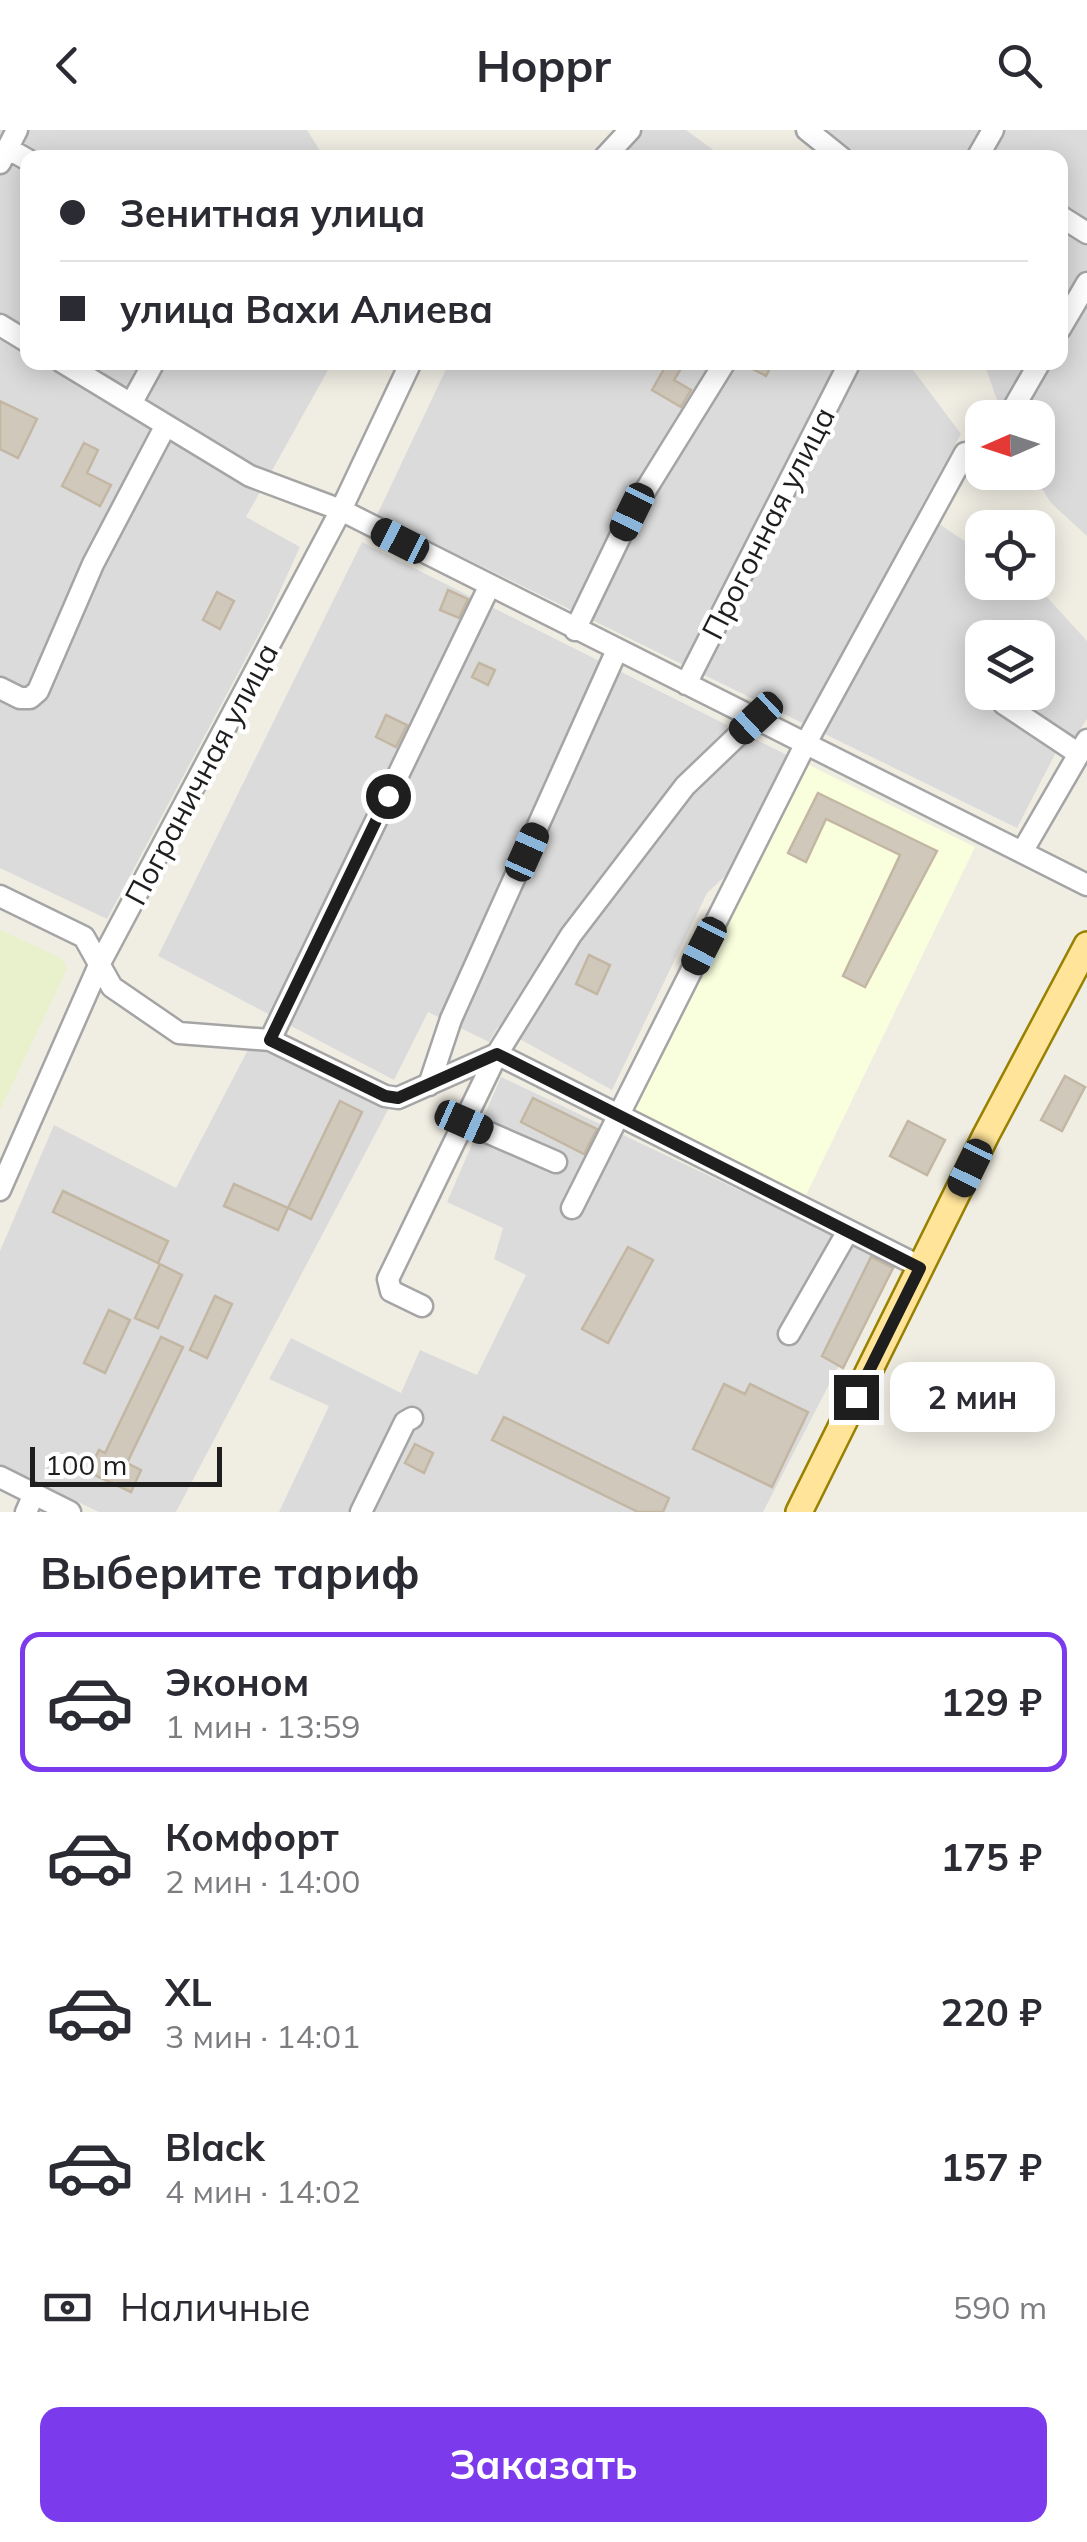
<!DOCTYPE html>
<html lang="ru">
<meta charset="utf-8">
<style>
body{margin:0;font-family:Mulish,sans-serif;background:#f2f2f3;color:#2b2b33;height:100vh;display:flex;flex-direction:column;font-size:38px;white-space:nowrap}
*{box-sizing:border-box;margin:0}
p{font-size:32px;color:#7c7c81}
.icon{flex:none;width:55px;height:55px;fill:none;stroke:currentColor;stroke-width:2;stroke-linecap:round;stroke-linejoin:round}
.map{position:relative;height:1382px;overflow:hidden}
.side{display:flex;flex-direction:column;background:#fff;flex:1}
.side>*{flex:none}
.hud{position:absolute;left:20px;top:20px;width:1048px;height:220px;border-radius:20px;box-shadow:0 5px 25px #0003;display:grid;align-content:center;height:220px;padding:0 40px;background:#fff}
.needle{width:65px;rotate:267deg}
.controls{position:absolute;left:965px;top:270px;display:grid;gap:20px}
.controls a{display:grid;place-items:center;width:90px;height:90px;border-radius:20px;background:#fff;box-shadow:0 5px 25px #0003;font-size:50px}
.scale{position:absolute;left:30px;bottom:25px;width:192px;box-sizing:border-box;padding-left:10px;border:5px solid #1e1e1e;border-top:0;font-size:28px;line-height:35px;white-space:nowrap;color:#1e1e1e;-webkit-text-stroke:8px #fff;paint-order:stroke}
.end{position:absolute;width:45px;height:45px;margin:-22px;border:12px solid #1e1e1e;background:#fff;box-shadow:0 0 0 5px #fff}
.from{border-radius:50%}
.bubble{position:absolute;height:70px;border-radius:20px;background:#fff;box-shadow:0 5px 25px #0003;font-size:32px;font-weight:700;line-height:70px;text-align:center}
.car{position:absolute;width:30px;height:60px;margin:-30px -15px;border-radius:12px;box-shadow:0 0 8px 2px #0007;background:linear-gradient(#222 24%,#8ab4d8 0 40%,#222 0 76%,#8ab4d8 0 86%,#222 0)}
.hud b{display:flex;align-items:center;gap:35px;height:95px;font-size:38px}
.hud b+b{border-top:2px solid #e1e1e2}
.hud i{width:25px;height:25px;background:#2b2b33}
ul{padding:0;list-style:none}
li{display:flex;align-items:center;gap:30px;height:140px;margin:0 20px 15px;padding:0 20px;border:5px solid transparent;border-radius:20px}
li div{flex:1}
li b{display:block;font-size:38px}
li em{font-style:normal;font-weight:700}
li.selected{border-color:#7c3aed}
li>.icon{width:90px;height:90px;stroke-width:1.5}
h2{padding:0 40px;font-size:45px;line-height:120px}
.pay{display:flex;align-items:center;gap:25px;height:110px;padding:0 40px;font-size:38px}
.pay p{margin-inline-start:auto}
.cta{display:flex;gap:20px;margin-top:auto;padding:20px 40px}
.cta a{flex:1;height:115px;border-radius:20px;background:#7c3aed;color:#fff;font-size:40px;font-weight:700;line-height:115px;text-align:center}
header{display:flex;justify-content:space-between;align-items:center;height:130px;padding:0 40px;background:#fff;font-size:45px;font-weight:700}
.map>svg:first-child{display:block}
</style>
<header><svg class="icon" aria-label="back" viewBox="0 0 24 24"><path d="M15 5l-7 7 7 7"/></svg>Hoppr<svg class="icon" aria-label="search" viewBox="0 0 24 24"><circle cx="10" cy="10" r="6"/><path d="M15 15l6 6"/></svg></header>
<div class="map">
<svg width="1087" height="1382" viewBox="0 0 1087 1382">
<rect width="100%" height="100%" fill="#f0eee3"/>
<path fill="#dcdbdb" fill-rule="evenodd" d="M0,0H307L324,27L28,28V232L332,233L246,387L300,417L268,487L107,789L0,738Z
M640,0H686L723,27L614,28Z
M825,0H1087V406L1051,373L1032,343L1038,342V288L1003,287L984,233L1060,232V28L863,27Z
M449,233H908L961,304L919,380L982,423V452L1026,453L1046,466L1087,511V589L1075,607L1066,603L1017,698L377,385ZM982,508H1038V562H982Z
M362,412L787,625L739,733L707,763L612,960L498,897L489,912L428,882L394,950L158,826Z
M252,912L389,978L176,1382H99L0,1335V1121L54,995L176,1058Z
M501,947L892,1133L763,1382H279L329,1276L269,1249L291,1208L401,1263L420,1220L477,1245L526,1145L494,1129L503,1098L447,1072Z"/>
<path fill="#f9ffdd" d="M801,631L975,717L805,1067L630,982Z"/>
<path fill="#e8f1cc" d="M0,800L61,828L67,839L0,980Z"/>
<path fill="#d1c8bc" stroke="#c3b7a4" stroke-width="2.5" d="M668,232H685L674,250L691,260L681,277L652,260Z
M739,232H773L766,246Z
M0,271L37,289L18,328L0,319Z
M84,313L98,320L87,343L111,355L100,376L62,356Z
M448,460L468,469L459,488L440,480Z
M217,462L234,471L220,499L203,490Z
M479,533L495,540L488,555L472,547Z
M386,585L407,595L396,617L376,607Z
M818,663L937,721L865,857L843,846L900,725L826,689L806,732L788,723Z
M589,825L610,835L597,864L576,854Z
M1065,946L1085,957L1062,1001L1041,990Z
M533,968L597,999L584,1024L521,992Z
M340,971L362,982L311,1089L288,1078Z
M908,991L945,1010L927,1045L890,1026Z
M234,1054L288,1078L278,1100L224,1076Z
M63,1061L168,1111L158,1133L53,1082Z
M628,1117L653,1130L608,1213L582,1199Z
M871,1127L893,1138L843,1238L822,1226Z
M160,1134L182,1145L158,1198L135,1188Z
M215,1166L232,1174L207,1228L190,1220Z
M109,1180L130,1190L105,1243L84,1233Z
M161,1207L183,1217L127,1333L141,1340L131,1362L88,1342L99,1320L105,1323Z
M724,1254L745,1264L750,1254L808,1282L772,1357L693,1319Z
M504,1287L669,1368L663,1382H638L492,1310Z
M415,1314L433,1323L424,1343L405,1333Z"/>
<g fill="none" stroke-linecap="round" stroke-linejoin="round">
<g stroke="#a5a5a5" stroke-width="25">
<path id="minor" d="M807,0L842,28
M7,18L28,30
M604,28L630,0
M977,28L993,0
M0,33L17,0
M1060,86L1087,103
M0,195L28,212
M1060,199L1087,153
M62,232L250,346L341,380L1087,755
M131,274L154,232
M1014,277L1040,232
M575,500L632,382L725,232
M686,554L850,232
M0,558L20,568H30L38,561L93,434L166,295
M1004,574L1079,624
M1022,722L1087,610
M0,766L84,807L112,857L179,903L270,910L385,966L398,968L497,924
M270,910L489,457
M497,924L921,1137
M429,955L451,889L617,520
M464,992L556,1032
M0,1060L100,833L341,380L411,232
M572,1078L806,613L965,323
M422,1176L391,1161L388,1149L497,924L571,805L685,656L756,588
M789,1204L848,1101
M0,1347L70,1382
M26,1382L34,1364
M361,1382L405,1292L412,1288"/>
</g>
<g stroke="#988000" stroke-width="30">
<path id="major" d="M799,1382L986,1005L1087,815"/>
</g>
<use href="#minor" stroke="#fff" stroke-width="20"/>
<use href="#major" stroke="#ffe499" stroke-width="25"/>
</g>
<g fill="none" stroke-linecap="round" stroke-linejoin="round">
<path stroke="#1e1e1e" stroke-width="12" d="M388,666L270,910L385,966L398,968L497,924L920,1138L856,1267"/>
</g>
<g text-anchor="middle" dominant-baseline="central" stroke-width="9" stroke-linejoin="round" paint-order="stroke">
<g font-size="30" fill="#1e1e1e" stroke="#fff">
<text transform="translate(768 393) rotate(-63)">Прогонная улица</text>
<text transform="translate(201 644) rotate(-62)">Пограничная улица</text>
</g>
</g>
</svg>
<div class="controls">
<a><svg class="needle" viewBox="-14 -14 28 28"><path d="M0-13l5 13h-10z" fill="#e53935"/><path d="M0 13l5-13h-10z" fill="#7c7c81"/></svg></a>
<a><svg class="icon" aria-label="locate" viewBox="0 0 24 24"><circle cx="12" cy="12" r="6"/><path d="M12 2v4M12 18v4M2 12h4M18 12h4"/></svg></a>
<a><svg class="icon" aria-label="layers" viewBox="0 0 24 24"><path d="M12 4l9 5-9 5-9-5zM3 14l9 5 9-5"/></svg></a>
</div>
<div class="scale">100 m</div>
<i class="end from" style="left:388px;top:666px"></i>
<i class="end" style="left:856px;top:1267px"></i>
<div class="bubble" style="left:890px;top:1232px;width:165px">2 мин</div>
<i class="car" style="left:632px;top:382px;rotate:206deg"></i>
<i class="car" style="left:400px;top:411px;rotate:297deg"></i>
<i class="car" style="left:756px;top:588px;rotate:227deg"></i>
<i class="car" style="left:527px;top:722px;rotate:24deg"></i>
<i class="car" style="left:704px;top:816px;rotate:207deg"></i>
<i class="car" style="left:464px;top:992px;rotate:114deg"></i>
<i class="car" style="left:970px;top:1038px;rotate:206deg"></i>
<div class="hud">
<b><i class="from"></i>Зенитная улица</b>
<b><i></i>улица Вахи Алиева</b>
</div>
</div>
<section class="side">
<h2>Выберите тариф</h2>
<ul>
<li class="selected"><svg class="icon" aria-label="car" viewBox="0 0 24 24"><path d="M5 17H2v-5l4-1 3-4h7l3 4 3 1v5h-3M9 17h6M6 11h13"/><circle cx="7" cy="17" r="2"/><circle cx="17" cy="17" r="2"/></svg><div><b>Эконом</b><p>1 мин · 13:59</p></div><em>129 ₽</em></li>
<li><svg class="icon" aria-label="car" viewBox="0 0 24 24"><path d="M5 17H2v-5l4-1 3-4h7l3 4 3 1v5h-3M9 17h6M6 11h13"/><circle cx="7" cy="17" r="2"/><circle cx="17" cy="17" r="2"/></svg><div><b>Комфорт</b><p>2 мин · 14:00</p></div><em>175 ₽</em></li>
<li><svg class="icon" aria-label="car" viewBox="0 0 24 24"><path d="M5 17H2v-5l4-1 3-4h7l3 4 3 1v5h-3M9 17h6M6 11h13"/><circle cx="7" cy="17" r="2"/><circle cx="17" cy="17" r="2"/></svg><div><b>XL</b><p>3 мин · 14:01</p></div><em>220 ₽</em></li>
<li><svg class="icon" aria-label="car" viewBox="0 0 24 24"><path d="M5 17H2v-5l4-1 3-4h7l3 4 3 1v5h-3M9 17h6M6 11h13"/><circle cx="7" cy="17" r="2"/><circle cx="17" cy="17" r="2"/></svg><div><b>Black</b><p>4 мин · 14:02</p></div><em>157 ₽</em></li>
</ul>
<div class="pay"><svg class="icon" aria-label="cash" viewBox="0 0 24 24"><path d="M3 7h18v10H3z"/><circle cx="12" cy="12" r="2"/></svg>Наличные<p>590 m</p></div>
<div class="cta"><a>Заказать</a></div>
</section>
